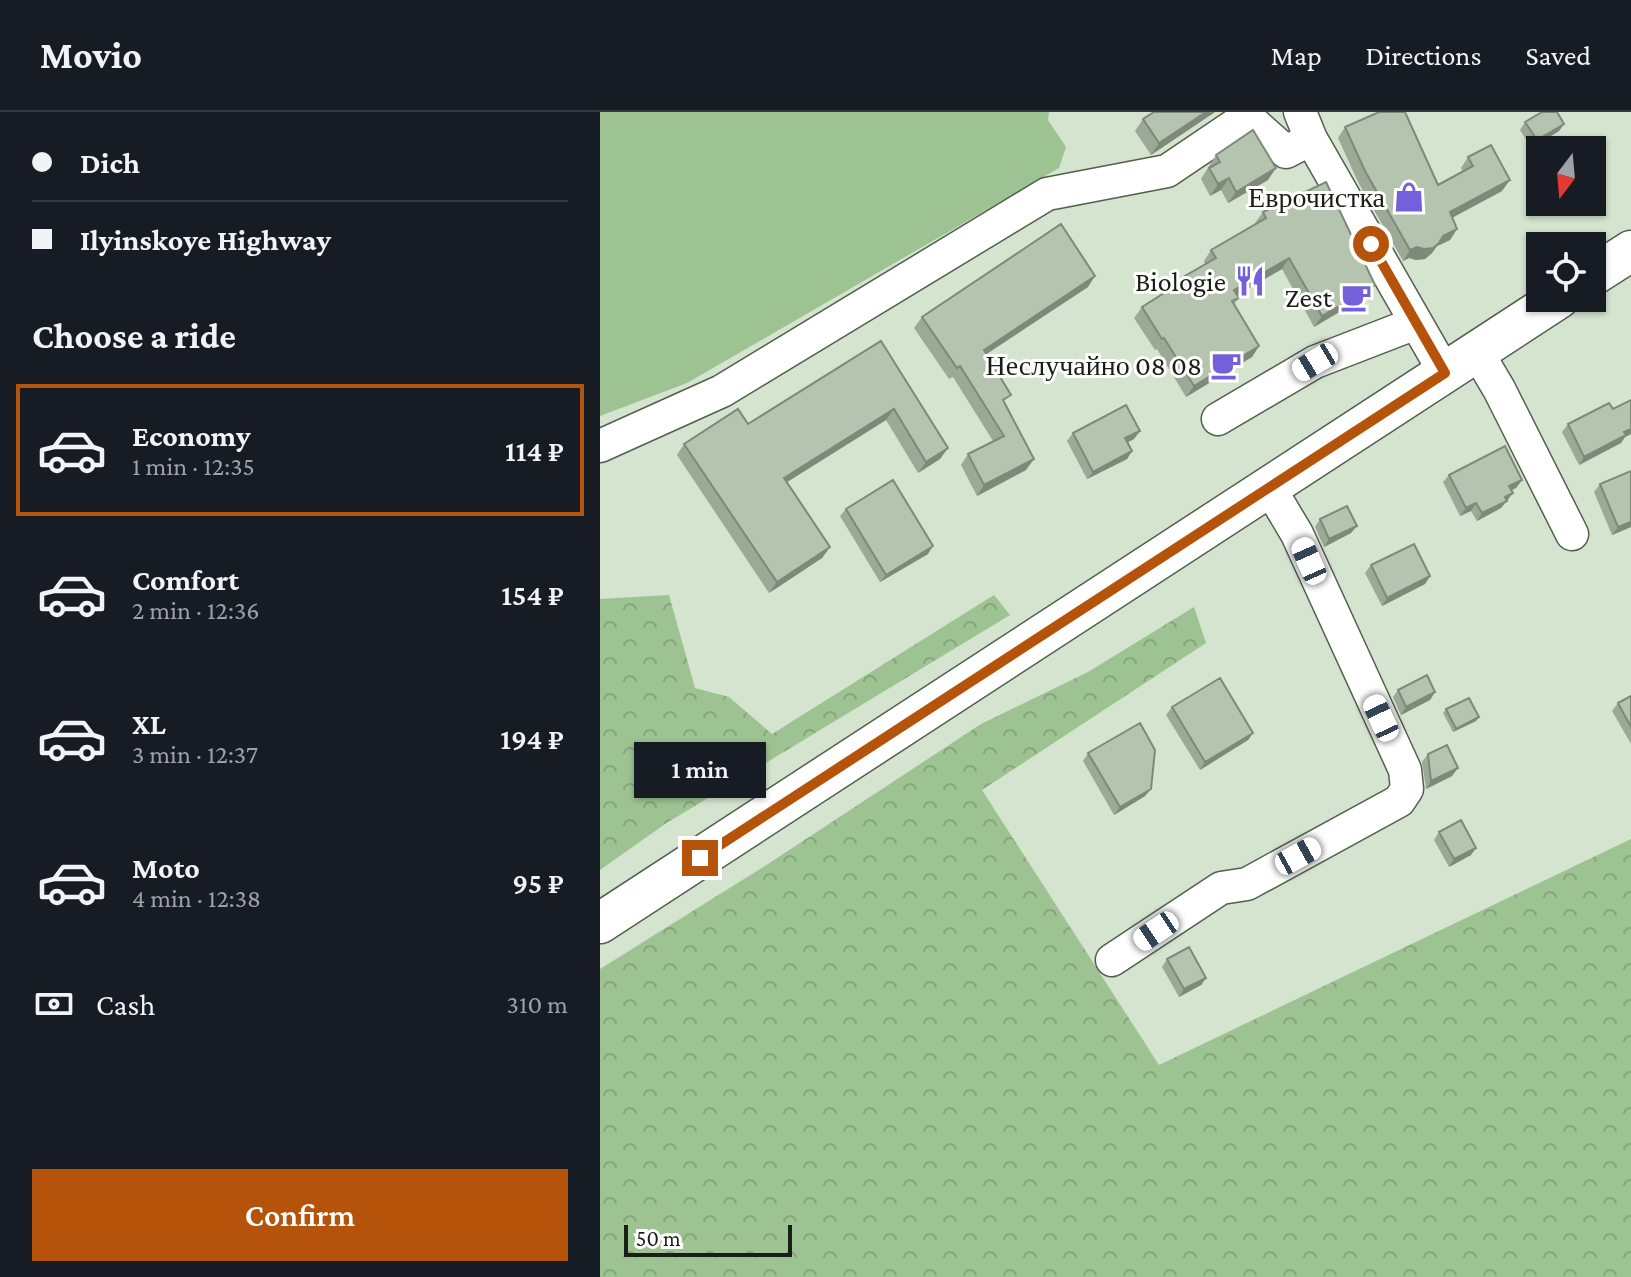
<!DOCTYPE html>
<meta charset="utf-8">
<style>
body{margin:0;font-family:"Crimson Pro",serif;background:#20242c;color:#f1f3f6;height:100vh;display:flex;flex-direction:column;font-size:30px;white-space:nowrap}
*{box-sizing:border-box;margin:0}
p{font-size:26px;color:#9ea1a6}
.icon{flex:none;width:44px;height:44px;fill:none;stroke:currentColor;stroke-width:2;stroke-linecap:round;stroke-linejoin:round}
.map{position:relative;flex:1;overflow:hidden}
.drawer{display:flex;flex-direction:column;background:#171b24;width:600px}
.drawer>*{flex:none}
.banner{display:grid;align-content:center;height:176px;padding:0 32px;background:#171b24}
.needle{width:52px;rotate:196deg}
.buttons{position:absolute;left:926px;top:24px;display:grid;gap:16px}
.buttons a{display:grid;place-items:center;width:80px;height:80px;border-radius:0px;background:#171b24;box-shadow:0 2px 6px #0004;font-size:40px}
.scale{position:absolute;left:24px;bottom:20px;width:168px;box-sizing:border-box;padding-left:8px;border:4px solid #191f17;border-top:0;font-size:22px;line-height:28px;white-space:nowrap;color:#191f17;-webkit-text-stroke:6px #fff;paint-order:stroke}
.end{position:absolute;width:36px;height:36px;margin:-18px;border:10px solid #b45309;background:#fff;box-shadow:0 0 0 4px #fff}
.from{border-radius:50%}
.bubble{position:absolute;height:56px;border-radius:0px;background:#171b24;box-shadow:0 2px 6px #0004;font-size:26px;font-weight:600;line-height:56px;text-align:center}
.car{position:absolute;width:24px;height:48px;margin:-24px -12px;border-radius:10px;box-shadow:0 0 6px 2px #0007;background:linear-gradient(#fff 24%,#345 0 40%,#fff 0 76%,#345 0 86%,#fff 0)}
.banner b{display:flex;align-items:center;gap:28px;height:76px;font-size:30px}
.banner b+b{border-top:2px solid #363941}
.banner i{width:20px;height:20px;background:#f1f3f6}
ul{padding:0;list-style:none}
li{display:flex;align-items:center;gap:24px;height:132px;margin:0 16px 12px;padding:0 16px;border:4px solid transparent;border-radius:0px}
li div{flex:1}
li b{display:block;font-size:30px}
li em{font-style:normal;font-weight:600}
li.on{border-color:#b45309}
li>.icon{width:72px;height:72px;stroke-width:1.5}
h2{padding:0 32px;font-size:36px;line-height:96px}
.pay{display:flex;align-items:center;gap:20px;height:88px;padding:0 32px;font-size:30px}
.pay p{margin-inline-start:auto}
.cta{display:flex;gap:16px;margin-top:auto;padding:16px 32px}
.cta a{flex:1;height:92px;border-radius:0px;background:#b45309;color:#fff;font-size:32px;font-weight:600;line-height:92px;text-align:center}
header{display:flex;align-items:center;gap:48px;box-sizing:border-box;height:112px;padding:0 40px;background:#171b24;border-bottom:2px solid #363941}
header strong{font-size:38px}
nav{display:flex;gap:44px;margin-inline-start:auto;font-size:28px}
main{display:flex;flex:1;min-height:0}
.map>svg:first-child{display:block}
</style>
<header>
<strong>Movio</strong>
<nav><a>Map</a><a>Directions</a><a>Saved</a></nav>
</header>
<main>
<section class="drawer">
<div class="banner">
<b><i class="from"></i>Dich</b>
<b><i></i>Ilyinskoye Highway</b>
</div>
<h2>Choose a ride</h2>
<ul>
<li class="on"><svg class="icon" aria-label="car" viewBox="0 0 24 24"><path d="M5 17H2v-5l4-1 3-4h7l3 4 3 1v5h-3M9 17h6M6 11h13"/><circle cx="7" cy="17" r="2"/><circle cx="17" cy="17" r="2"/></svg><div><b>Economy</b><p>1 min · 12:35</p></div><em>114 ₽</em></li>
<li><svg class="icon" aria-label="car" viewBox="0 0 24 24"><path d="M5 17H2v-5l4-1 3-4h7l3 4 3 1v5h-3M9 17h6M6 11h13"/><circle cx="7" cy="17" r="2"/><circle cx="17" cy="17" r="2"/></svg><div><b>Comfort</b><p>2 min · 12:36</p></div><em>154 ₽</em></li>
<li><svg class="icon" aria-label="car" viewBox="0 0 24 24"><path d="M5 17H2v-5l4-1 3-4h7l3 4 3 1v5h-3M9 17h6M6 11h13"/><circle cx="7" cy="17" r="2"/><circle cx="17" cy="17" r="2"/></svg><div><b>XL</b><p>3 min · 12:37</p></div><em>194 ₽</em></li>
<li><svg class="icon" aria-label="car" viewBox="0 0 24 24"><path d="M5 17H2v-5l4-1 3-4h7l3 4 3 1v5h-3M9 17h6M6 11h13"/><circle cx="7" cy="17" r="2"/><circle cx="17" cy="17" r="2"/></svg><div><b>Moto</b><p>4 min · 12:38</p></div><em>95 ₽</em></li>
</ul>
<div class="pay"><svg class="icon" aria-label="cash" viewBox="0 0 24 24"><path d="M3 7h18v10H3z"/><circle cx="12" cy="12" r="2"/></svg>Cash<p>310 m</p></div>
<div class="cta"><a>Confirm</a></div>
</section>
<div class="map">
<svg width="1031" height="1165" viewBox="0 0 1031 1165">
<defs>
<pattern id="forest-crowns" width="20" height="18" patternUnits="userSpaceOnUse" patternTransform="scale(2)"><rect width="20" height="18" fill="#9cc391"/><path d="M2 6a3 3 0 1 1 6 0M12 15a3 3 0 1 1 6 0" fill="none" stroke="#86a77c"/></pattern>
</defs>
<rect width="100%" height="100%" fill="#d4e4cf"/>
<path fill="#9cc391" d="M0,0H449L448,8L466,35L459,56L87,271L0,304Z"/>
<path fill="url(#forest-crowns)" d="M69,483L95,576L129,585L172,622L394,483L410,503L65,712L0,758V487Z
M594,495L606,531L382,678L559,953L1031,727V1165H0V857L171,750L381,612L488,560Z"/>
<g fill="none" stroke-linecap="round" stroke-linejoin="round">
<g stroke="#515f4d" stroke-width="35">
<path id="minor" d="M700,0L711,27L845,261
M877,240L899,277L972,422
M618,307L715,250L816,211
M0,334L122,279L447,82L567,59L647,5L686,40L711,27
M512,848L621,776L647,772L799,689L807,677L805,658L697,422L669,375"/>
</g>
<g stroke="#515f4d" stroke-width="43">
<path id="major" d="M992,164L1031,139
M0,811L959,186"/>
</g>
<use href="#minor" stroke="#fff" stroke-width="32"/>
<use href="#major" stroke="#fff" stroke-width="40"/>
</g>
<path fill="#9ba996" d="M615,0L551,43L535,19L543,7Z
M925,10L964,12L959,19L931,36L920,18Z
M745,15L838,73L863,60L861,56L868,45L902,79L852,106L857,117L850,128L837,134L832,141L825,147L816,148L809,146L803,149L758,70L738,26Z
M616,43L668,68L628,91L621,78L610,84L601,67Z
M663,100L775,173L767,184L744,195L741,199L714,215L682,157L637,183L639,186L634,192L659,234L652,245L586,285L557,237L555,238L534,206L542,195L580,171L585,164L605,152L604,149L611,138L656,112L655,111Z
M488,175L386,242L405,292L426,358L377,384L361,353L368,342L393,329L353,265L349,267L314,216L322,205Z
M281,229L348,336L340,347L318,361L286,308L187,370L230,435L222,446L169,481L77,343L84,332L148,312Z
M1031,288V322L1025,325L1021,331L979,353L962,320L968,312L1013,297Z
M473,321L534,327L528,330L532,339L527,347L487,367L467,329Z
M849,363L922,368L916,376L911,378L913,381L901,396L877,409L871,399L860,404L843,370Z
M1000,372L1031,415L1012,423L994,380Z
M246,397L328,442L280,470L240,404Z
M720,407L751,421L724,435L715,415Z
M771,453L830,464L825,472L782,494L765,461Z
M798,578L835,580L830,588L801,603L793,585Z
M1031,584V632L1012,599L1018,591Z
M572,595L653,621L648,628L600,658L566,603Z
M846,597L876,609L853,620L843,601Z
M488,641L551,677L545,684L514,703L483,649Z
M828,642L852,664L826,677L822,650Z
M839,720L871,743L849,755L834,728Z
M567,847L606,866L601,873L579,885L562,855Z"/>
<path fill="#7e897a" d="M606,0H615L551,43L559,31Z
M964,12L959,19L931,36L937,28Z
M676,56L668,68L628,91L636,80Z
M629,66L621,78L610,84L618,72Z
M910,68L902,79L842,111L850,100Z
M857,117L850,128L837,134L832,141L825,147L816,148L809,146L803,149L810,138Z
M689,146L682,157L627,189L634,178Z
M495,164L488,175L376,249L384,238Z
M775,173L767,184L744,195L741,199L714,215L722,204L748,186Z
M659,234L652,245L586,285L594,274Z
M294,297L286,308L176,377L184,366Z
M1031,317V322L1025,325L1021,331L979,353L984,345Z
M540,319L534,327L520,334L525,326Z
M348,336L340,347L318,361L326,350Z
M532,339L527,347L487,367L493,360Z
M434,347L426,358L377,384L384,373Z
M922,368L916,376L904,382L909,374Z
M913,381L901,396L877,409L882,401Z
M876,391L871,399L860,404L866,396Z
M1031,410V415L1012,423L1018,415Z
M757,414L751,421L724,435L729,427Z
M333,434L328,442L280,470L286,463Z
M230,435L222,446L169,481L177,470Z
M830,464L825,472L782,494L787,486Z
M835,580L830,588L801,603L806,595Z
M879,605L876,609L853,620L856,617Z
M653,621L648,628L600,658L605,650Z
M858,656L852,664L826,677L831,669Z
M551,677L545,684L514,703L520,695Z
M876,736L871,743L849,755L854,747Z
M606,866L601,873L579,885L584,877Z"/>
<path fill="#b4c4af" stroke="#7e897a" stroke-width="2" d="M554,0H606L559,31L543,7Z
M779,0H805L838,73L873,54L868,45L891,33L910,68L850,100L857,117L843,124L839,131L833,136L824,137L817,135L810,138L765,59L745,15Z
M942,0H957L964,12L937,28L925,10Z
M653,18L676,56L636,80L629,66L618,72L609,56L620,50L616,43Z
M726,70L775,173L748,186L749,188L722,204L689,146L634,178L639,186L632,189L659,234L594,274L564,226L562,227L542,195L586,167L585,164L616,146L611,138L666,106L663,100Z
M461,112L495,164L384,238L411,283L403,288L434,347L384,373L368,342L404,324L360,254L357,256L322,205Z
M281,229L348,336L326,350L294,297L184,366L230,435L177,470L84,332L138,297L148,312Z
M1031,288V317L1024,320L1026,323L984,345L968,312L1009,291L1013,297Z
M526,293L540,319L525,326L532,339L493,360L473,321Z
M905,334L922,368L909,374L913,381L905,385L907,389L882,401L876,391L866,396L849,363Z
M1031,359V410L1018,415L1000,372Z
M293,368L333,434L286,463L246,397Z
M747,394L757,414L729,427L720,407Z
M814,432L830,464L787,486L771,453Z
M827,563L835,580L806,595L798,578Z
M620,566L653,621L605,650L572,595Z
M1031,584V615L1018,591Z
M869,586L879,605L856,617L846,597Z
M540,611L555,638L551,677L520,695L488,641Z
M847,633L858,656L831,669L828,642Z
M861,708L876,736L854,747L839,720Z
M589,835L606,866L584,877L567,847Z"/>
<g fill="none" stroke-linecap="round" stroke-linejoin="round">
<path stroke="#b45309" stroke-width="10" d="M100,746L845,261L771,132"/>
</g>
<defs>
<g id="shop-bare" transform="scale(2.4)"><path d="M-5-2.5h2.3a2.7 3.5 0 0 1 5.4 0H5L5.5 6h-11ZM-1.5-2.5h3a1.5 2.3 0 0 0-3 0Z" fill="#7460da" stroke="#fff" stroke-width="2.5" paint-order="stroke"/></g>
<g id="restaurant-bare" transform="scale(2.4)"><path d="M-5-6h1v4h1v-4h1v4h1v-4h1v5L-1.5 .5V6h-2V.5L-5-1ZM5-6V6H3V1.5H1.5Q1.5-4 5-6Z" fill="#7460da" stroke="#fff" stroke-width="2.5" paint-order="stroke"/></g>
<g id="cafe-bare" transform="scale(2.4)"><path d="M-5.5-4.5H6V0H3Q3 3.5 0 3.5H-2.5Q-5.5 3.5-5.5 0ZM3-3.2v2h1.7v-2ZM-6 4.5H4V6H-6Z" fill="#7460da" stroke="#fff" stroke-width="2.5" paint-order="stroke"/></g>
</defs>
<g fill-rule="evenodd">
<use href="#shop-bare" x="809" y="85"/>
<use href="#restaurant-bare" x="650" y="169"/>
<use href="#cafe-bare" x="756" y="185"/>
<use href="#cafe-bare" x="626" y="253"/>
</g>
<g text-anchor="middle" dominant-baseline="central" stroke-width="6" stroke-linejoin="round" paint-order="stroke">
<g font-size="28" fill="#191f17" stroke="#fff" text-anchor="end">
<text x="785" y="85">Еврочистка</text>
<text x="626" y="169">Biologie</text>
<text x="732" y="185">Zest</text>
<text x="602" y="253">Неслучайно 08 08</text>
</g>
</g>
</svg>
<div class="buttons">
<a><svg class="needle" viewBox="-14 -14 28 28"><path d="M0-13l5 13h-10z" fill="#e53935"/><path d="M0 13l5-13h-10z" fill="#9ea1a6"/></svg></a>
<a><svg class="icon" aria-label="locate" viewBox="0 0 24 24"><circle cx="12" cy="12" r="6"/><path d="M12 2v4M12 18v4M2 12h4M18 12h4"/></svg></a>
</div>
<div class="scale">50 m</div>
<i class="end from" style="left:771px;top:132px"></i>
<i class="end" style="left:100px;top:746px"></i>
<div class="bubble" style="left:34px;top:630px;width:132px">1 min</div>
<i class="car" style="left:715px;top:250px;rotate:239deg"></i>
<i class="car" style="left:709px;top:449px;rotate:336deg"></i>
<i class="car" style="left:781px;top:606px;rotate:335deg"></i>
<i class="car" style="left:698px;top:744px;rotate:61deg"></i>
<i class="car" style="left:556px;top:819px;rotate:236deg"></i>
</div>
</main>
